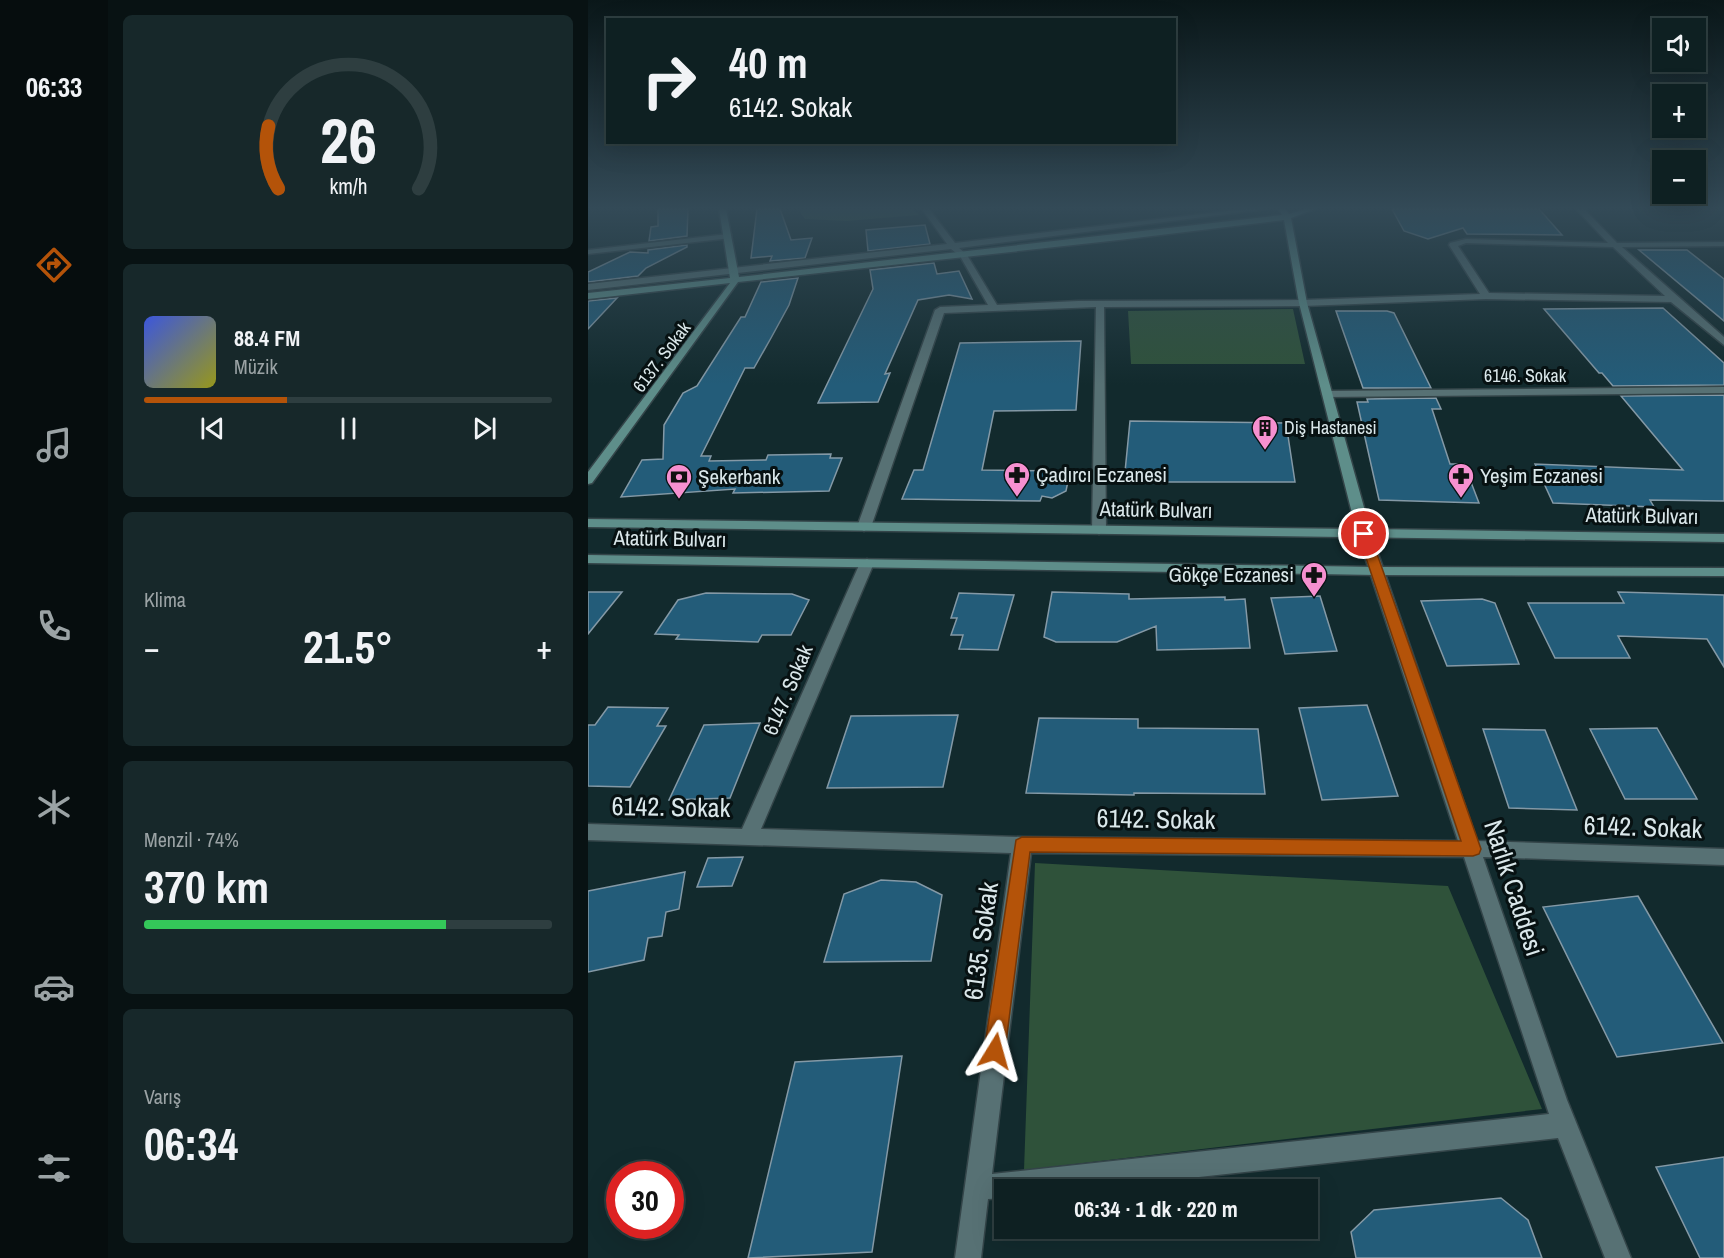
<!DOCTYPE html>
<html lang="tr">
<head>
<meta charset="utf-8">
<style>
	body { margin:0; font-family:"Archivo Narrow",sans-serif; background:#17282a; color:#f1f3f6; height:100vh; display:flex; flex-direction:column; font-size:22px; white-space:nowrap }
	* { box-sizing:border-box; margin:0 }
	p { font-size:20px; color:#9ba3a5 }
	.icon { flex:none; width:33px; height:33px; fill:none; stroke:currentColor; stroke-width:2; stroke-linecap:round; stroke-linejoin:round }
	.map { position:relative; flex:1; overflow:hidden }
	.panel { display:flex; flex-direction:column; gap:15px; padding:15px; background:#081213; width:480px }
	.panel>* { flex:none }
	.top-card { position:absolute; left:18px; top:18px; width:570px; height:126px; border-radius:0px; box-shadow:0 6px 24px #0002,0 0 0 2px #2e3e40; background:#0e2022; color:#f1f3f6; overflow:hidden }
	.tools { position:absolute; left:1064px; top:18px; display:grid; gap:12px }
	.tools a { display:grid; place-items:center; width:54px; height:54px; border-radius:0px; background:#0e2022; box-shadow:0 6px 24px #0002,0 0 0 2px #2e3e40; font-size:30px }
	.speed { position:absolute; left:18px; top:1161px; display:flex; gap:12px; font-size:30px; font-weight:700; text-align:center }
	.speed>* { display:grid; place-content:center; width:78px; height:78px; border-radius:50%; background:#0e2022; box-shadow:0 6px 24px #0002,0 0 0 2px #2e3e40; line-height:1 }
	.speed .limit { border:9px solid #d22; background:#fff; color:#111 }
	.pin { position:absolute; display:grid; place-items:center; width:51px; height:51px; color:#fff; margin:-26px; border:3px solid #fff; border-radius:50%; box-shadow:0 2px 6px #0007 }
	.me { position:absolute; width:66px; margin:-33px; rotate:8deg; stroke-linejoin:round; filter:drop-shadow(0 0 4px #0008) }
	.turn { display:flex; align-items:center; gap:21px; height:126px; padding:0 24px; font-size:27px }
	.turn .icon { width:78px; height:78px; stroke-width:2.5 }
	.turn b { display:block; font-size:42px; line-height:51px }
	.big { font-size:45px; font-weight:800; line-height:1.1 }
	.panel .card { flex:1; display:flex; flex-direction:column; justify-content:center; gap:9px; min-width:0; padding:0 21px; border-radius:9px; background:#17282a }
	.panel .dial { align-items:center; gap:0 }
	.dial svg { height:156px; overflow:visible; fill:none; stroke:#2e3e40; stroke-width:7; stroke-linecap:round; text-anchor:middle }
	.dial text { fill:#f1f3f6; stroke:none }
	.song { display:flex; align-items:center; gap:18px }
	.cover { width:72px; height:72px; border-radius:9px; background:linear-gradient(135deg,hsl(230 70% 55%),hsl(60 70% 35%)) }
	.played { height:6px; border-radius:3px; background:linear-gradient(90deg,#b45309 35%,#2e3e40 35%) }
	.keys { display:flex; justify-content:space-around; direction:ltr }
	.heat { display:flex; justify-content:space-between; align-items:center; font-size:33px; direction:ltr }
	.charge { height:9px; border-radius:4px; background:linear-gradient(90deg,#34c759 74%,#2e3e40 0) }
	.trip { position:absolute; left:406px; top:1179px; width:324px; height:60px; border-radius:0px; background:#0e2022; box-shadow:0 6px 24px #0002,0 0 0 2px #2e3e40; font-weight:800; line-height:60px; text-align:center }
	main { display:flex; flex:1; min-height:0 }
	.menu { display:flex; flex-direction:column; width:108px; justify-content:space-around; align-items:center; background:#060d0e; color:#9ba3a5 }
	.menu .icon { width:42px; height:42px }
	.menu .selected { color:#b45309 }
	.menu b { font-size:27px; color:#f1f3f6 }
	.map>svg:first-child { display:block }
</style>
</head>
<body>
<main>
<nav class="menu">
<b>06:33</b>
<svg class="icon selected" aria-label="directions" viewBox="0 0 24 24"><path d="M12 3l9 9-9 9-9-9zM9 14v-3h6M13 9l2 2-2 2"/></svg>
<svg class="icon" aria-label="music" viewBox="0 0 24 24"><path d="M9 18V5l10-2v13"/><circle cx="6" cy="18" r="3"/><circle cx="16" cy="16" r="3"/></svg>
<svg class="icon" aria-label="phone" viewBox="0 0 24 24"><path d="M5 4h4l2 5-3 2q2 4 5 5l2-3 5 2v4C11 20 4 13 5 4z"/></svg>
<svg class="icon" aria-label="climate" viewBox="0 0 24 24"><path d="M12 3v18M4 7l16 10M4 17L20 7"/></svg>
<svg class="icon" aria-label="car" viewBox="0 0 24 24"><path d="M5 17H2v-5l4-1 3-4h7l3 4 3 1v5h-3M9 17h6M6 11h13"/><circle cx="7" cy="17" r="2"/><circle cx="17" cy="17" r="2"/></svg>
<svg class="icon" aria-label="filters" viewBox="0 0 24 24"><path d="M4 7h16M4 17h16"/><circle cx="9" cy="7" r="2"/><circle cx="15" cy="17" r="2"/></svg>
</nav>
<section class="panel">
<div class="card dial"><svg viewBox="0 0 100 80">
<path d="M14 69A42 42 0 1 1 86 69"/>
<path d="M14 69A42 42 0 0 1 9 37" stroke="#b45309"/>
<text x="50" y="56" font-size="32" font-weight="700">26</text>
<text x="50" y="72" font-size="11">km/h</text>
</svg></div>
<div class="card">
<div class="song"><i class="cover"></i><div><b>88.4 FM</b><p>Müzik</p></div></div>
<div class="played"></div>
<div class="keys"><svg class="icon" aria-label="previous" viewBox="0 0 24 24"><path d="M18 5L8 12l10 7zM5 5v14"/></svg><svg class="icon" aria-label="pause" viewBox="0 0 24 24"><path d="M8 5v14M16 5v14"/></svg><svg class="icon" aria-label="next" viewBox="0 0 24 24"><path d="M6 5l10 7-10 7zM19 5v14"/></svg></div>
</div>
<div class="card"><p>Klima</p>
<div class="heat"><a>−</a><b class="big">21.5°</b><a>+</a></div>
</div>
<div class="card"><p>Menzil · 74%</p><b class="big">370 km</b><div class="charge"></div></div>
<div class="card"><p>Varış</p><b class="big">06:34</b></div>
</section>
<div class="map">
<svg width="1136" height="1258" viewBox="0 0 1136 1258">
	<rect width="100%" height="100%" fill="#122a2d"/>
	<path fill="#2f523a" d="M 212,209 L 325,209 L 331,215 L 259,221 L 217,219 L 213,214 Z
		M 705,309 L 717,364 L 543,364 L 540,311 Z
		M 447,863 L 860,886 L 954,1109 L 436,1170 Z"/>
	<path fill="#235c79" stroke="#8499a6" stroke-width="1.5" d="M 70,209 L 100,209 L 99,236 L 61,241 L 63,227 L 70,226 Z
		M 169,209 L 192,209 L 203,240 L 224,238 L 217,258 L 182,261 L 184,256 L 163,258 Z
		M 804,209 L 951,209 L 974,235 L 879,234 L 875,228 L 840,239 L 816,231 Z
		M 337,225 L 342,244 L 280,251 L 278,230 Z
		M 99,245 L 99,247 L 58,268 L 50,276 L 0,282 L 0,272 L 42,252 L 60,253 L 60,250 Z
		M 1051,250 L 1099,250 L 1136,279 L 1136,321 Z
		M 346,263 L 349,274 L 371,271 L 384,299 L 361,295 L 330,300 L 297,374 L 302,373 L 290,402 L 230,403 L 285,289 L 282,270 Z
		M 210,278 L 201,305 L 183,338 L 166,368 L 157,368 L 113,456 L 123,456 L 121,461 L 178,460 L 180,455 L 243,454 L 242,458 L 254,458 L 241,491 L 145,493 L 147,489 L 33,497 L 54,460 L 75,459 L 76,425 L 95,393 L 109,386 L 153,317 L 157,317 L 173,282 Z
		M 29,298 L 0,329 L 0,301 Z
		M 1075,308 L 1136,363 L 1136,385 L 1025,386 L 1014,373 L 1011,373 L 956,309 Z
		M 748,311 L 799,311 L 806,313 L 843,388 L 775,388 Z
		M 493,341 L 488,410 L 406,411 L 394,470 L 482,471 L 478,491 L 464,498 L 454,496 L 452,501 L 314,499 L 326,470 L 335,470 L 372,343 Z
		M 1136,395 L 1136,501 L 1062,500 L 1066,507 L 965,503 L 947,464 L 1095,470 L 1033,396 Z
		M 848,398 L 853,409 L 844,409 L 862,464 L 876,464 L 891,503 L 791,500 L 769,402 L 780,402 L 779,399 Z
		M 542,421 L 698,423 L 707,482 L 536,482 Z
		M 0,592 L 34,592 L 0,634 Z
		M 464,592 L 541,594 L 541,599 L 637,597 L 637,600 L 657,599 L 662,648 L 569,650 L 568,626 L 529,642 L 468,642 L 456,637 Z
		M 1030,592 L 1136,595 L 1136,667 L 1119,639 L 1030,636 L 1042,658 L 967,658 L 940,603 L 1036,603 Z
		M 118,593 L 204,594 L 221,600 L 203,635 L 174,635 L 170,642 L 88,639 L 91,635 L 67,634 L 90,600 Z
		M 371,593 L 426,595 L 410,650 L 371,649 L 375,635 L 363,635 L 369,618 L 363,618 Z
		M 732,596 L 749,651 L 697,654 L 683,598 Z
		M 894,599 L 907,603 L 931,664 L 859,666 L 833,601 Z
		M 779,705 L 810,796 L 734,800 L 711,708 Z
		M 20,707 L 80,708 L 69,726 L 78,726 L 42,787 L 0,786 L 0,725 L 7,725 Z
		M 370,715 L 355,787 L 239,788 L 263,716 Z
		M 451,718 L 550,719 L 550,728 L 670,729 L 677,794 L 546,793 L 546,795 L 438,793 Z
		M 172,723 L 142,798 L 81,800 L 116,725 Z
		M 1069,728 L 1109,799 L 1037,799 L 1002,729 Z
		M 895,729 L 957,730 L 989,810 L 921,808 Z
		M 155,857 L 144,886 L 109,887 L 120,858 Z
		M 97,872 L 91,909 L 78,912 L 74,936 L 60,938 L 56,960 L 0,972 L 0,891 Z
		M 293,880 L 328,882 L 354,895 L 343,961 L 236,962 L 256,894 Z
		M 1050,896 L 1135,1043 L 1029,1057 L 955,907 Z
		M 314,1056 L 284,1252 L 160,1258 L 207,1062 Z
		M 1136,1157 L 1136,1258 L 1112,1258 L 1068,1167 Z
		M 913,1198 L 940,1220 L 954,1258 L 768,1258 L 763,1232 L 786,1210 Z"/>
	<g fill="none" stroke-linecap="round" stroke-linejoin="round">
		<g stroke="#344549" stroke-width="3">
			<path id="street" d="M 334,209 L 341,209 L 367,243 L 657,209 L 678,209 L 371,248 L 379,255 L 409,305 L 490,301 L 715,300 L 892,294 L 861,245 L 862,243 L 878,239 L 1020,243 L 988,209 L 996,209 L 1029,243 L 1136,242 L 1136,246 L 1034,247 L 1136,337 L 1136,345 L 1083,302 L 898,299 L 715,306 L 516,307 L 518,530 L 511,534 L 504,530 L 508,307 L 356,313 L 283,527 L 276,531 L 269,527 L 347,310 L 352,307 L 400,305 L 372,256 L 363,249 L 0,290 L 0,284 L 359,244 ZM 878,243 L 1025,247 L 1077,296 L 901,293 L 870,246 Z
				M 140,234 L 143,234 L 143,238 L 0,254 L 0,250 Z
				M 1136,387 L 1136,393 L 739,397 L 734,394 L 739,391 Z
				M 776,529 L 783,533 L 889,841 L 1136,849 L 1136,865 L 895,857 L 979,1100 L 1043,1258 L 1017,1258 L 970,1138 L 492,1190 L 417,1190 L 417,1198 L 400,1199 L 393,1258 L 367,1258 L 423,853 L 0,840 L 0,824 L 154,829 L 272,563 L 279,559 L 286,563 L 173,829 L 434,837 L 870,841 L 769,533 ZM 443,853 L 876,857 L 961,1114 L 404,1174 Z"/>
		</g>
		<g stroke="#344549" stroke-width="3">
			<path id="secondary" d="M 131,209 L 138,209 L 151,277 L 694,215 L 691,209 L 697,209 L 701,214 L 717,209 L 727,209 L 703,218 L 719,303 L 782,529 L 1136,534 L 1136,542 L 0,527 L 0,519 L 768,529 L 711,303 L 696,220 L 531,240 L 150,282 L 4,483 L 0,484 L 0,472 L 142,283 L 0,299 L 0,293 L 142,278 Z
				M 0,555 L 789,567 L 1136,568 L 1136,576 L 789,575 L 0,563 Z"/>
		</g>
		<use href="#street" fill="#577174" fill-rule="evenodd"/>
		<use href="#secondary" fill="#5e8e8a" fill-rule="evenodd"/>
	</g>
	<linearGradient id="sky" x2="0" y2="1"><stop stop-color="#0a1719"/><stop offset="0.54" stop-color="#334a57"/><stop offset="1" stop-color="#334a57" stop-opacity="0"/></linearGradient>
	<rect width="1136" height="385" fill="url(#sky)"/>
	<path fill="#b45309" stroke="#753606" stroke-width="1.5" d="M 776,530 L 782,534 L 893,849 L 891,854 L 885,856 L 442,852 L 417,1051 L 414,1058 L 407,1061 L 399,1058 L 396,1051 L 428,840 L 434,837 L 873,841 L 770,534 Z"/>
	<defs>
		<g id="building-pin" transform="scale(1.35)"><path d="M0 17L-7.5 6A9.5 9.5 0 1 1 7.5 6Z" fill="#f690d0" stroke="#071112"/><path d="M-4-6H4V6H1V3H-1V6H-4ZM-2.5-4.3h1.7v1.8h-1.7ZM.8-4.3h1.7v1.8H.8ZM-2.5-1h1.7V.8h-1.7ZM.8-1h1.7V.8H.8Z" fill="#111"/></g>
		<g id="pharmacy-pin" transform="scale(1.35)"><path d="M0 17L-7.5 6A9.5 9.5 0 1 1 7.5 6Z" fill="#f690d0" stroke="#071112"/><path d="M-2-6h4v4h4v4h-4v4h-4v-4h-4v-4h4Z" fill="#111"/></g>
		<g id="bank-pin" transform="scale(1.35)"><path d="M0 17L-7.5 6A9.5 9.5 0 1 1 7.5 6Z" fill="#f690d0" stroke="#071112"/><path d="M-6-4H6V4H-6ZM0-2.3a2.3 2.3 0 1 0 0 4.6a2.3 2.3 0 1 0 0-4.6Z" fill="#111"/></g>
	</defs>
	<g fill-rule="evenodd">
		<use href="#building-pin" x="677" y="428"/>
		<use href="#pharmacy-pin" x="429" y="475"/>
		<use href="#pharmacy-pin" x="873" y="476"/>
		<use href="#bank-pin" x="91" y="477"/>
		<use href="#pharmacy-pin" x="726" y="575"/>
	</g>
	<g text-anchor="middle" stroke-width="6" stroke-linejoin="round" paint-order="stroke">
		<g font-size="18" fill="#dae7ea" stroke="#071112">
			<text transform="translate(74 357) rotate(-53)" y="6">6137. Sokak</text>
			<text x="937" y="382">6146. Sokak</text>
		</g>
		<g font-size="18" fill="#dae7ea" stroke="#071112" text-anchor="start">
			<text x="696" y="434">Diş Hastanesi</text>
		</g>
		<g font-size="21" fill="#dae7ea" stroke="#071112" text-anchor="start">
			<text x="448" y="482">Çadırcı Eczanesi</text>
			<text x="892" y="483">Yeşim Eczanesi</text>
			<text x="110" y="484">Şekerbank</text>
			<text x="706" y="582" text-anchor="end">Gökçe Eczanesi</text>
		</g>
		<g font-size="21" fill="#dae7ea" stroke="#071112">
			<text transform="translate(568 510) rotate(1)" y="7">Atatürk Bulvarı</text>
			<text transform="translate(1054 516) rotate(1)" y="7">Atatürk Bulvarı</text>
			<text transform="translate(82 539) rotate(1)" y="7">Atatürk Bulvarı</text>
			<text transform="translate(200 690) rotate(-67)" y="7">6147. Sokak</text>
		</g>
		<g font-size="26" fill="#dae7ea" stroke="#071112">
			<text transform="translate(83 807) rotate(1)" y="9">6142. Sokak</text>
			<text transform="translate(568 819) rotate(1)" y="9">6142. Sokak</text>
			<text transform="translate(1055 827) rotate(2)" y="9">6142. Sokak</text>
			<text transform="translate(926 888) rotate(72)" y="9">Narlık Caddesi</text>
			<text transform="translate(393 941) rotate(-82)" y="9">6135. Sokak</text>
		</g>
	</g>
</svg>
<div class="tools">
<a><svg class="icon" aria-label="sound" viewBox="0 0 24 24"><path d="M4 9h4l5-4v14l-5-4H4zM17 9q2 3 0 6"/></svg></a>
<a>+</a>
<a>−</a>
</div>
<div class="speed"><div class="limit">30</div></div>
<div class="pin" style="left:776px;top:534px;background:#d93025"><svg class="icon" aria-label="arrive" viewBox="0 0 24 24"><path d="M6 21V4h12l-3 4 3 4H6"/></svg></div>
<svg class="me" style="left:407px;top:1051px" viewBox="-20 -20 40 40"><path d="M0-17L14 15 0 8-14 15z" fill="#b45309" stroke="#fff" stroke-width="4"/></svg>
<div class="trip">06:34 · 1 dk · 220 m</div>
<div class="top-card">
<div class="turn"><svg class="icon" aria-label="right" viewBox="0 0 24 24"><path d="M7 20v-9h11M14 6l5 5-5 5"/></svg><div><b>40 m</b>6142. Sokak</div></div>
</div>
</div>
</main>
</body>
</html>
